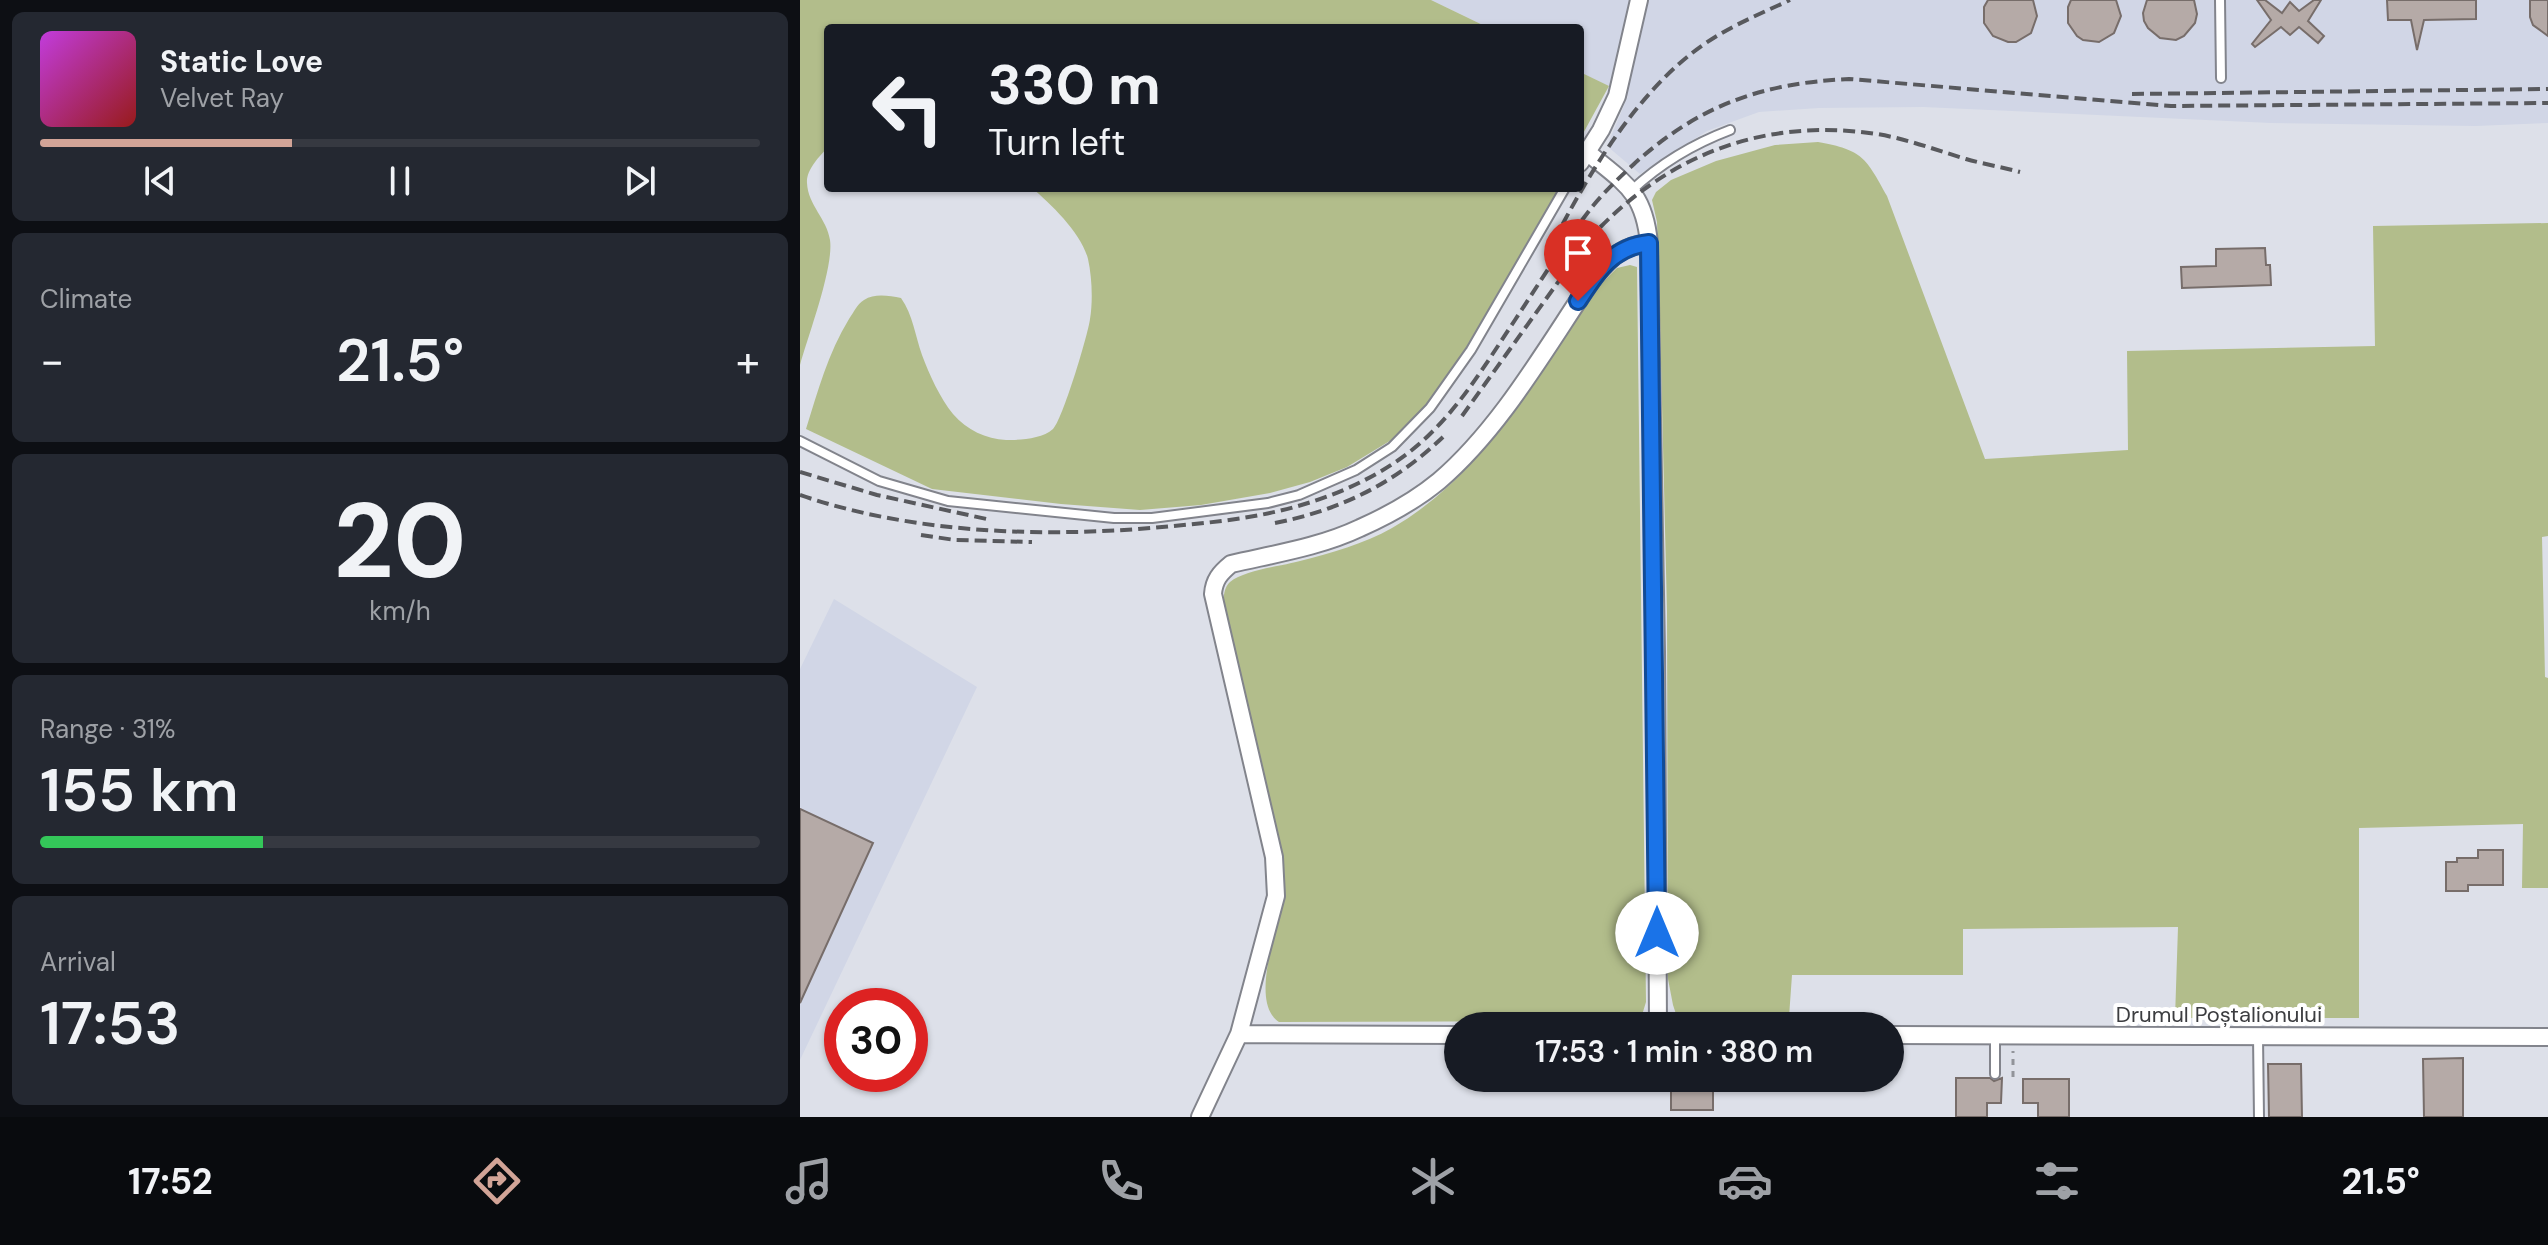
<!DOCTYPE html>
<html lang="en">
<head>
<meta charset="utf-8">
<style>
	body { margin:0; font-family:"DM Sans",sans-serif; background:#242831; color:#f1f3f6; height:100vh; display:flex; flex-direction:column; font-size:30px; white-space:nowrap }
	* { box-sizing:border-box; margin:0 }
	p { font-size:26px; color:#9ea1a6 }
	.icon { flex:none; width:44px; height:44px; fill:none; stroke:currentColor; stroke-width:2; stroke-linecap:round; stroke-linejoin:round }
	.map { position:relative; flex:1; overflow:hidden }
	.side { display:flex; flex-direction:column; gap:12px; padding:12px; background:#0d0f14; width:800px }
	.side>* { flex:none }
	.guide { position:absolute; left:24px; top:24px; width:760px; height:168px; border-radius:8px; box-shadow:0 2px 6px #0004; background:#171b24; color:#f1f3f6; overflow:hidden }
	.speed { position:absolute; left:24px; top:988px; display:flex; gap:16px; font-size:40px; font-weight:700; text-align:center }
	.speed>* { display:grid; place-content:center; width:104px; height:104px; border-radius:50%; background:#171b24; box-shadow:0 2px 6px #0004; line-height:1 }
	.speed .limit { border:12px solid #d22; background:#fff; color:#111 }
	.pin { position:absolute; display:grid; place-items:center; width:68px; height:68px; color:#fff; margin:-82px -34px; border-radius:50% 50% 50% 0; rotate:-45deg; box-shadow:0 0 8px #0007 }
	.pin .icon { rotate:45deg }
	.me { position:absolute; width:88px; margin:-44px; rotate:0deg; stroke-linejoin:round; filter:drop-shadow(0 0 6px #0008) }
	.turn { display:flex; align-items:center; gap:28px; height:168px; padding:0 32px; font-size:36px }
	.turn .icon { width:104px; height:104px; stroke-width:2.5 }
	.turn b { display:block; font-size:56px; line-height:68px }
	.big { font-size:60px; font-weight:600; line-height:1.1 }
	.side .tile { flex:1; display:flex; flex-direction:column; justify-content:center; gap:12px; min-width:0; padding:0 28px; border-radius:12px; background:#242831 }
	.side .dial { align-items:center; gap:0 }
	.dial b { font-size:104px; line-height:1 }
	.song { display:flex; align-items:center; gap:24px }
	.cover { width:96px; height:96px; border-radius:12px; background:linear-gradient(135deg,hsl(290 70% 55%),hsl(0 70% 35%)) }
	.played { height:8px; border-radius:4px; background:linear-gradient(90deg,#d2a497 35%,#363941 35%) }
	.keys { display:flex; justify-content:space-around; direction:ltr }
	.heat { display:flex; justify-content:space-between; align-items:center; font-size:44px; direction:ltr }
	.charge { height:12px; border-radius:6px; background:linear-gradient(90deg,#34c759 31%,#363941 0) }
	.trip { position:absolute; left:644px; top:1012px; width:460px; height:80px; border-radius:40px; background:#171b24; box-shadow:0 2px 6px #0004; font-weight:600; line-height:80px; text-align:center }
	.menu { display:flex; height:128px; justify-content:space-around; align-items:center; background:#090b0e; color:#9ea1a6 }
	.menu .icon { width:56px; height:56px }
	.menu .current { color:#d2a497 }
	.menu b { font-size:36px; color:#f1f3f6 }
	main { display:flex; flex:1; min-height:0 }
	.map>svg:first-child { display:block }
</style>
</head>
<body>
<main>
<section class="side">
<div class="tile">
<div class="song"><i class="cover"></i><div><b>Static Love</b><p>Velvet Ray</p></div></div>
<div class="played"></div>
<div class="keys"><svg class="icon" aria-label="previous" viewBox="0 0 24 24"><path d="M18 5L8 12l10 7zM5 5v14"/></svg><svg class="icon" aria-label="pause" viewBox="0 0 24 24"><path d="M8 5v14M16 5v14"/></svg><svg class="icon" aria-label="next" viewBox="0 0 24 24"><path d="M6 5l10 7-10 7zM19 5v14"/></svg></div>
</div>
<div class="tile"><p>Climate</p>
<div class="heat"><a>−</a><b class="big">21.5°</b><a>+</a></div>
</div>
<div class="tile dial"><b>20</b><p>km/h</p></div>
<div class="tile"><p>Range · 31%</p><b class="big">155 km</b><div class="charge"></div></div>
<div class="tile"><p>Arrival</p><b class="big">17:53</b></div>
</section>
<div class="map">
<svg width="1748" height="1117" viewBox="0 0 1748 1117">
	<rect width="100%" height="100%" fill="#dde0e9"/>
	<path fill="#d1d6e6" d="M 631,0 L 1748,0 L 1748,123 L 1676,126 L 1471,123 L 1123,107 L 1019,108 L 959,112 L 907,131 L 840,174 L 807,146 L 828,96 L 780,72 L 780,28 L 689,28 Z
		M 34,599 L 177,687 L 0,1060 L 0,669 Z"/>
	<path fill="#b2bd8b" d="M 0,0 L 631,0 L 689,28 L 28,28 L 28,147 C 19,157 6,170 7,183 C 8,205 27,219 30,240 C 34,267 8,336 0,365 Z
		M 780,72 L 809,86 L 780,139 Z
		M 1018,142 C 1063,150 1066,158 1087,196 L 1185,459 L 1328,450 L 1327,351 L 1575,346 L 1573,226 L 1748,223 L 1748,536 L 1742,537 L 1745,677 L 1748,678 L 1748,888 L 1722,888 L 1723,824 L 1559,828 L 1559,1018 L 1375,1018 L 1378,927 L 1163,929 L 1163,975 L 992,975 L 989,1017 L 877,1017 L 873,1005 L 868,979 L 867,612 L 859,279 L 857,222 L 852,200 L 856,192 L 871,180 L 916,161 L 975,145 Z
		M 232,188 L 760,188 L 654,369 L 620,415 L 593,439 L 547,467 L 510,482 L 470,493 L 401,505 L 340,510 L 261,504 L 132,489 L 6,429 C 18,391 28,353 49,319 C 54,312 57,304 64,300 C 75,293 89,296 101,298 C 113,315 115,335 122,355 C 129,374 140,398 153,414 C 167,430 186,439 206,440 C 220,440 242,439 253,429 C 262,421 288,335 290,319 C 293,301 292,277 288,259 C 282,234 251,204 232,188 Z
		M 830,265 L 837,267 L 846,1002 L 842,1015 L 835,1021 L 479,1022 C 450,1003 476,934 482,906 C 485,894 484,881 484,868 L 425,617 C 424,606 421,590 430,582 C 445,570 482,566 500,561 C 531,553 564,544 592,528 C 686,474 739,371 800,285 L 817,268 Z"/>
	<path fill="#b5aaa7" stroke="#776d6a" stroke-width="2" d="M 1188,0 L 1233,0 L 1237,16 L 1231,33 L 1216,42 L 1208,42 L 1193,36 L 1184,23 L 1184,7 Z
		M 1271,0 L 1316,0 L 1321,16 L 1314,33 L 1299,42 L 1283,40 L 1277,36 L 1268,23 L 1268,7 Z
		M 1347,0 L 1394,0 L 1397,14 L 1395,23 L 1384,36 L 1376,40 L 1360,38 L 1348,28 L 1344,21 L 1343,13 Z
		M 1457,0 L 1465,0 L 1482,13 L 1490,2 L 1499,11 L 1514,0 L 1521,0 L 1508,21 L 1524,36 L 1518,43 L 1499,27 L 1490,35 L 1481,27 L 1455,47 L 1452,44 L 1471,20 Z
		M 1587,0 L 1676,0 L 1676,19 L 1624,20 L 1617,50 L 1611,20 L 1588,20 Z
		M 1730,0 L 1748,0 L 1748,36 L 1733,25 L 1730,17 Z
		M 1465,248 L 1466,265 L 1470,265 L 1471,285 L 1382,288 L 1381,267 L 1416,266 L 1416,249 Z
		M 0,809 L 73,843 L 0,1003 Z
		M 1678,850 L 1703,850 L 1703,885 L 1668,885 L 1668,891 L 1646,891 L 1646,862 L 1657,862 L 1657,858 L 1678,858 Z
		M 1663,1058 L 1663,1117 L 1624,1117 L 1623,1059 Z
		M 1468,1064 L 1501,1064 L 1502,1117 L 1469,1117 Z
		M 871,1078 L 913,1078 L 913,1110 L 871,1110 Z
		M 1156,1078 L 1190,1078 L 1194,1081 L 1202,1078 L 1201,1103 L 1187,1103 L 1187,1117 L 1156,1117 Z
		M 1223,1079 L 1269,1079 L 1269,1117 L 1238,1117 L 1238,1103 L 1223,1103 Z"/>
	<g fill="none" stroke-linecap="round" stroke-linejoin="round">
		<g stroke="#82848c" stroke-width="12">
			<path id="lane" d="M 1420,0 L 1421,78
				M 832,190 C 861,163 893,144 930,130
				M 0,441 L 79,481 L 148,501 L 314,518 L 352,518 L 468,503 L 499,495 L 556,470 L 592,447 L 630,408 L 671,350 L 765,188
				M 1458,1036 L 1459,1117
				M 1195,1074 L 1195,1036"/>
		</g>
		<g stroke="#82848c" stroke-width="20">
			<path id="street" d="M 787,152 C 824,183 844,191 849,243 L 856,652 L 858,1026
				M 780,163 L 801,130 L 817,96 L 839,0
				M 439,1034 L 658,1035
				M 1090,1035 L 1748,1037
				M 400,1117 L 439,1034 L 476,896 L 474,857 L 413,594 C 414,580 420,573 431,564 C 474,554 520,547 560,528 C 587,516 616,500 639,481 C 702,427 747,346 794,277 C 812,257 821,246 849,243"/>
		</g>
		<path stroke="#92949a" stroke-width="3" stroke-dasharray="6 6" stroke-linecap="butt" d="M 1213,1077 L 1213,1051"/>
		<use href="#lane" stroke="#fff" stroke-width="8"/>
		<use href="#street" stroke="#fff" stroke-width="16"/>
		<path stroke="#58595d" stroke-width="4" stroke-dasharray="12 6" stroke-linecap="butt" d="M 1332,94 L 1748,89
			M 746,256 C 783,183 834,93 903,45 C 930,26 960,14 990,0
			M 662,416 L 789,239 C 866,155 963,117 1077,134 C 1107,139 1136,150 1166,159 C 1183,164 1202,167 1220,172
			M 0,472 L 77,495 L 191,520
			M 0,495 C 117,535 251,538 373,526 C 418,522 464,517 508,503 C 551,490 598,466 630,434 C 664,401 689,359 715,320 C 740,282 764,243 792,207 C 805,191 820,177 835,163 C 900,105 962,83 1049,79 L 1371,106 L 1748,103
			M 475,523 C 541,510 595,483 643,437
			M 121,535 L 155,540 L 232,542"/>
	</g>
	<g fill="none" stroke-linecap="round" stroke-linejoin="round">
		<g stroke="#114b97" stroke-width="20">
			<path id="route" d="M 778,301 C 797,272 812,247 849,243 L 857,933"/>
		</g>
		<use href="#route" stroke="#1a73e8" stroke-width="14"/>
	</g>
	<g text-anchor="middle" stroke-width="8" stroke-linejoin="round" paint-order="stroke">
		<g font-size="22" fill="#3c3d40" stroke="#fff">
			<text x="1419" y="1022">Drumul Poștalionului</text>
		</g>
	</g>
</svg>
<div class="speed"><div class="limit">30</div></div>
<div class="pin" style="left:778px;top:301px;background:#d93025"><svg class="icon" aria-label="arrive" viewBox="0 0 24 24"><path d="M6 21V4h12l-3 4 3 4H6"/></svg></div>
<svg class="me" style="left:857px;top:933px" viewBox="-20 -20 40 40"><circle r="19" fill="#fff"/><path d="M0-13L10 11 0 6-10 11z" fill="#1a73e8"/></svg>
<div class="trip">17:53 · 1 min · 380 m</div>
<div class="guide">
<div class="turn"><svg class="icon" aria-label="left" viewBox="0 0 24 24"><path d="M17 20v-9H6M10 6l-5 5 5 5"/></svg><div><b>330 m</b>Turn left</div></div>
</div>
</div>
</main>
<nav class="menu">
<b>17:52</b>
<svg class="icon current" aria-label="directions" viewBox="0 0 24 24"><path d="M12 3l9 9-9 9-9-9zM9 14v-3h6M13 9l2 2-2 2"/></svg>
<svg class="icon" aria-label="music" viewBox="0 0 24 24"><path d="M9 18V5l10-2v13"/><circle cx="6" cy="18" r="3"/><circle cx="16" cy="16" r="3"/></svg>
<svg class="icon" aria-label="phone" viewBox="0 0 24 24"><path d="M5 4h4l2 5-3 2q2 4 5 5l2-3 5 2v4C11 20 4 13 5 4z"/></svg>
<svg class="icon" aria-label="climate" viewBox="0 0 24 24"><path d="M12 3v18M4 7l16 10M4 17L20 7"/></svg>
<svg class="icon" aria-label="car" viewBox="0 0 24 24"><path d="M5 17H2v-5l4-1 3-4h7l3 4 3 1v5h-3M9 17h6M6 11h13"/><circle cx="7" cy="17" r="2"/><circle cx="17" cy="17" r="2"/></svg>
<svg class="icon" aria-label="filters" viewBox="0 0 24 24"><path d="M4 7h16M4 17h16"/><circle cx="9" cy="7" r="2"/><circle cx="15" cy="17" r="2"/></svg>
<b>21.5°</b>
</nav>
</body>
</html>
